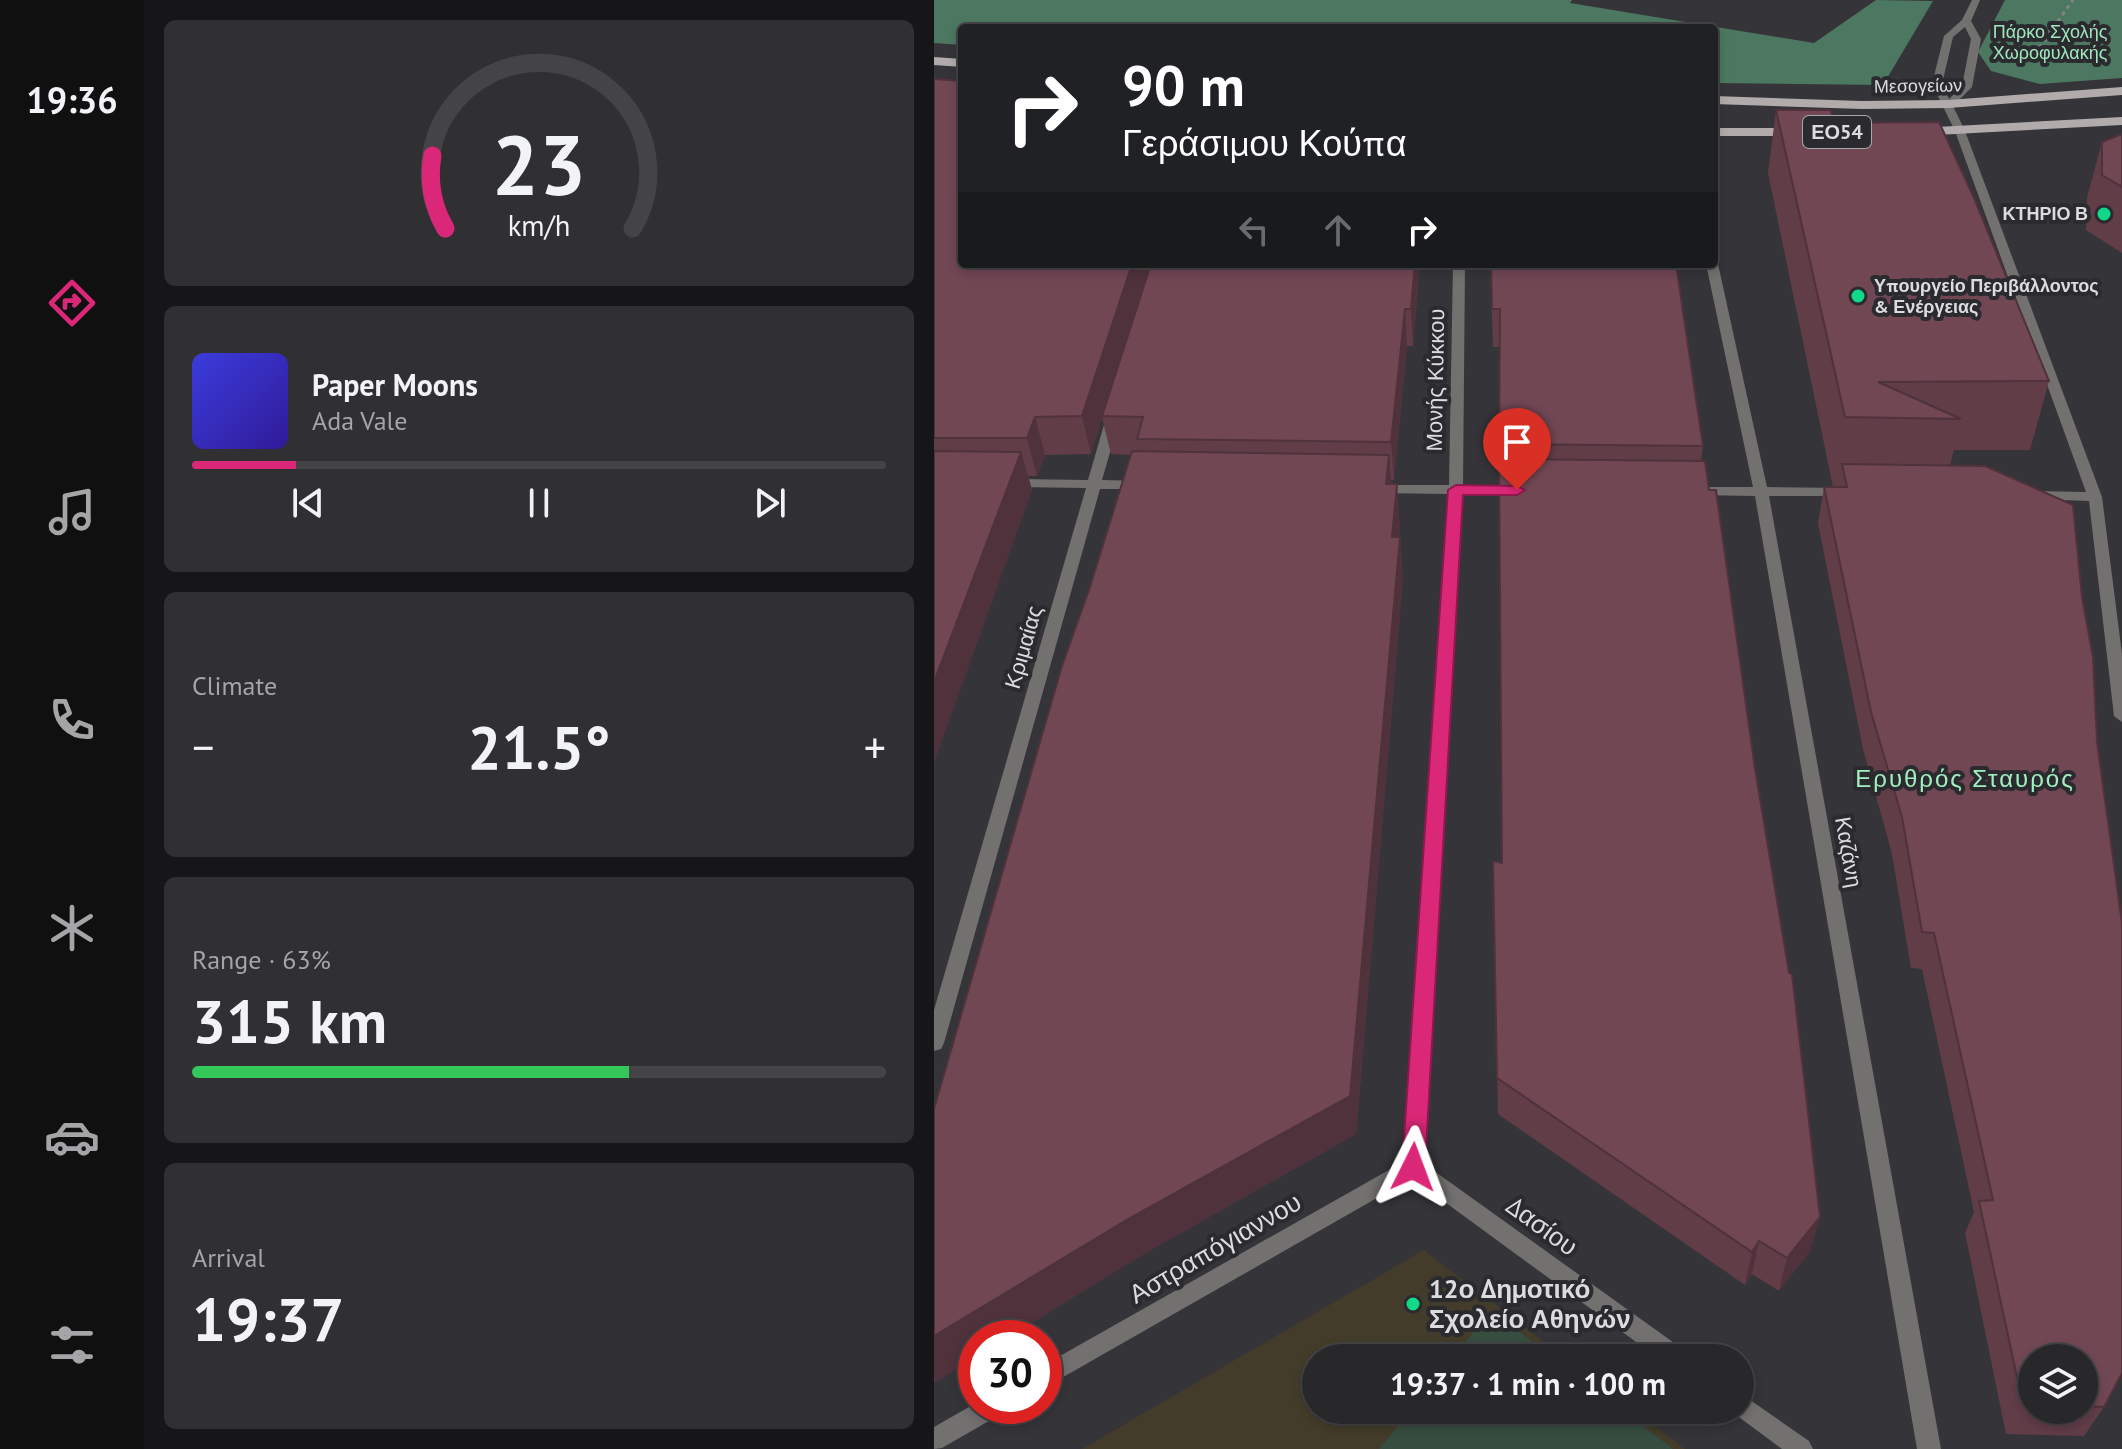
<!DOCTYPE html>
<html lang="en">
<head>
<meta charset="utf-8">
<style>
	body { margin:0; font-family:"PT Sans",sans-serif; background:#302f32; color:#f1f3f6; height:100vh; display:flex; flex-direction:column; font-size:30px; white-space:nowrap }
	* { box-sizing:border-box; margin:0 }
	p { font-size:26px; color:#a5a5a8 }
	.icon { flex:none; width:44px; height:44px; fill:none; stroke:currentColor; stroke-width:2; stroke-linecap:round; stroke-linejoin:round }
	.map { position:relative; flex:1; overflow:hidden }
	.drawer { display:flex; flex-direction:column; gap:20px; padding:20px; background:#161517; width:790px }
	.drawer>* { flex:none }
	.guide { position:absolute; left:24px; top:24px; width:760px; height:244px; border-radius:8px; box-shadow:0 4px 12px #0003,0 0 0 2px #444447; background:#202124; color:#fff; overflow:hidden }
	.buttons { position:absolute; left:1084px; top:1344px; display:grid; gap:16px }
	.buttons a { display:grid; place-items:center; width:80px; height:80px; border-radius:50%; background:#28272a; box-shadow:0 4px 12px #0003,0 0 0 2px #444447; font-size:40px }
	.speed { position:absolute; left:24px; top:1320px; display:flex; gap:16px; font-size:40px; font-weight:700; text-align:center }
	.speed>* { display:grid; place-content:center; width:104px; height:104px; border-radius:50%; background:#28272a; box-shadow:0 4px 12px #0003,0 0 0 2px #444447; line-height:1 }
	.speed .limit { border:12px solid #d22; background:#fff; color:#111 }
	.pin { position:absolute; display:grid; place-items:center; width:68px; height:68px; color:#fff; margin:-82px -34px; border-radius:50% 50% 50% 0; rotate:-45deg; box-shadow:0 0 8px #0007 }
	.pin .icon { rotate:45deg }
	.me { position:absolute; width:88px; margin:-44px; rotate:3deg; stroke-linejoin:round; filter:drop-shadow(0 0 6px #0008) }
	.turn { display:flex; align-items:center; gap:28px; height:168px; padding:0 32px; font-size:36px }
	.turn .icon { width:104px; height:104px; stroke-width:2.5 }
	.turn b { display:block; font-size:56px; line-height:68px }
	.lanes { display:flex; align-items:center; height:76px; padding:0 32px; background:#0003; justify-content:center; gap:40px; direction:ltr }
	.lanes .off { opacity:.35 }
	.big { font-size:60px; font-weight:600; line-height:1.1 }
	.drawer .widget { flex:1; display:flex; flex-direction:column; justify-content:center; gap:12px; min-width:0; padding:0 28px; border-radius:12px; background:#302f32 }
	.drawer .dial { align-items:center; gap:0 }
	.dial svg { height:208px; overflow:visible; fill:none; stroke:#444447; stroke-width:7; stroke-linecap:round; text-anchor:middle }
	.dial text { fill:#f1f3f6; stroke:none }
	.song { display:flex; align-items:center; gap:24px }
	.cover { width:96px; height:96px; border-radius:12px; background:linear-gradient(135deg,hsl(240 70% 55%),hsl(250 70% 35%)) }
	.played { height:8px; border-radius:4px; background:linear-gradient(90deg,#db2777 15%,#444447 15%) }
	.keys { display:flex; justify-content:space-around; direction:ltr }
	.heat { display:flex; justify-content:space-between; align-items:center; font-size:44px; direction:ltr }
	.charge { height:12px; border-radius:6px; background:linear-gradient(90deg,#34c759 63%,#444447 0) }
	.trip { position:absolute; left:368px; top:1344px; width:452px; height:80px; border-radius:40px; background:#28272a; box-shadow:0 4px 12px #0003,0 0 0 2px #444447; font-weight:600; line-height:80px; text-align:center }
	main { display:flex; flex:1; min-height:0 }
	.tab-bar { display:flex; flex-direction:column; width:144px; justify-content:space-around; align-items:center; background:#101011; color:#a5a5a8 }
	.tab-bar .icon { width:56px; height:56px }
	.tab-bar .on { color:#db2777 }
	.tab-bar b { font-size:36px; color:#f1f3f6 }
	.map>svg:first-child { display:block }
</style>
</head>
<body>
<main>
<nav class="tab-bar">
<b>19:36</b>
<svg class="icon on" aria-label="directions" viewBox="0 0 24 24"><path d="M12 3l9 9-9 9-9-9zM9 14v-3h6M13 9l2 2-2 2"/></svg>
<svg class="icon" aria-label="music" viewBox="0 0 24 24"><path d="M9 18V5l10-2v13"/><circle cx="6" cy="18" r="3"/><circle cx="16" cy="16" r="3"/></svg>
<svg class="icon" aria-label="phone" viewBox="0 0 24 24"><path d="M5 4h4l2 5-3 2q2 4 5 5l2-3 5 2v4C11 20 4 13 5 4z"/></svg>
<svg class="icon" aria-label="climate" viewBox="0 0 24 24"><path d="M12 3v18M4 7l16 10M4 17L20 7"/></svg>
<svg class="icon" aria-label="car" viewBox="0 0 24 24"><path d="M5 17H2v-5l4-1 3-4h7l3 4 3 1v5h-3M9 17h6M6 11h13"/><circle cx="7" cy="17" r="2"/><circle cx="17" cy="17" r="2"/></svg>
<svg class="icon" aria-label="filters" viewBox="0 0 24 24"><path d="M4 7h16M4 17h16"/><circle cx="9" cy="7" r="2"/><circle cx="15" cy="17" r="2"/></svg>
</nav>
<section class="drawer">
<div class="widget dial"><svg viewBox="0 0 100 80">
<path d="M14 69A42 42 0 1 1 86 69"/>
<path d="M14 69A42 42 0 0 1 9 41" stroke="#db2777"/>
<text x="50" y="56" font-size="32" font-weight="700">23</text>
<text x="50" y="72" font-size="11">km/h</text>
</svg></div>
<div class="widget">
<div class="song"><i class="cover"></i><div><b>Paper Moons</b><p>Ada Vale</p></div></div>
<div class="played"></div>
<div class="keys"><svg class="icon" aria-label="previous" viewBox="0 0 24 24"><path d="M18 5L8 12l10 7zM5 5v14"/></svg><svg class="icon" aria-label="pause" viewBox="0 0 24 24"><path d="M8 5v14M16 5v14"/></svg><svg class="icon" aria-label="next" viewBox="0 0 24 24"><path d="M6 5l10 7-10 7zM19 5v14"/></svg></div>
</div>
<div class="widget"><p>Climate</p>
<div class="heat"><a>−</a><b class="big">21.5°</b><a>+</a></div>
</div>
<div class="widget"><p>Range · 63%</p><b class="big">315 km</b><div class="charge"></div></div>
<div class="widget"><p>Arrival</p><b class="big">19:37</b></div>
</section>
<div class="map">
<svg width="1188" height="1449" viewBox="0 0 1188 1449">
	<rect width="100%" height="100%" fill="#353438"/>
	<path fill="#433c2a" d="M 490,1250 L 631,1358 L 382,1358 L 382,1410 L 700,1410 L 751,1449 L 148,1449 Z"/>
	<path fill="#364e40" d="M 557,1310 L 620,1358 L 519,1358 Z
		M 477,1410 L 688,1410 L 739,1449 L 445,1449 Z"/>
	<path fill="#4c7760" d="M 0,0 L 638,0 L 636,3 L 880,43 L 942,0 L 999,1 L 949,85 L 780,83 L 780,28 L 28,28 L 28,45 L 0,43 Z
		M 1071,0 L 1188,0 L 1188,78 L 1106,84 L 1057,71 L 1044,52 Z"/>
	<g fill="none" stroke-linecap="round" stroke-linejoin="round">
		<path stroke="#848487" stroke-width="3" stroke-dasharray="4 4" stroke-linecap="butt" d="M 1096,61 L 1139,0"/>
		<path fill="#737170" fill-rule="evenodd" d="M 1038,0 L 1046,0 L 1037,21 L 1047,39 L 1038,87 L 1019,106 L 1031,131 L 1168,497 L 1188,654 L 1188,722 L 1180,716 L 1155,501 L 1098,499 L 1091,495 L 1098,491 L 1152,492 L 1021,131 L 998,84 L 1010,36 L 1028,20 ZM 1031,27 L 1037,39 L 1028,86 L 1015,99 L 1008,84 L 1019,37 Z
			M 780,261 L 784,264 L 833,487 L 910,488 L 917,492 L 910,496 L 835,496 L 1007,1449 L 983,1449 L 821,496 L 762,495 L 755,491 L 762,487 L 819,487 L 772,264 L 780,264 Z
			M 519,264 L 531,264 L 529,485 L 586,486 L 593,490 L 586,494 L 529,494 L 489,1163 L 750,1350 L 753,1358 L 724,1358 L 478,1178 L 110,1388 L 110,1365 L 469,1162 L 515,494 L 442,493 L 435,489 L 442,485 L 515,485 Z
			M 179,414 L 186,418 L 168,480 L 206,481 L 213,485 L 206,489 L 166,489 L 10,1043 L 7,1049 L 0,1051 L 0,1010 L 152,488 L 78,487 L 71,483 L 78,479 L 154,480 L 172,418 Z
			M 806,1393 L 875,1441 L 879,1449 L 848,1449 L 798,1412 L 797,1410 L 806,1410 Z
			M 42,1403 L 42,1406 L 70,1406 L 67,1414 L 8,1448 L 0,1449 L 0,1427 Z"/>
		<path fill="#b1acab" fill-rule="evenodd" d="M 0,57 L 28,59 L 28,67 L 0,65 Z
			M 1188,87 L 1188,95 L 1015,108 L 928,109 L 780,104 L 780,96 L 928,101 L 1015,100 Z
			M 1188,117 L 1188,125 L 984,136 L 978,132 L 984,128 Z
			M 780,128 L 864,128 L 870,132 L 864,136 L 780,136 Z"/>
	</g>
	<path fill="#613d48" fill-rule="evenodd" d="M 0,79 L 28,264 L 486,264 L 479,346 L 473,346 L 460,480 L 457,480 L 466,524 L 465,537 L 466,537 L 469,578 L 422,1134 L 208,1255 L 73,1338 L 42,1338 L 42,1357 L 0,1382 L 0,1109 L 197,455 L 177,454 L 168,418 L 157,454 L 111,455 L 103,476 L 94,476 L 98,490 L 0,762 Z
		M 842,110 L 899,123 L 1115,381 L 1096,450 L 1020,450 L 1016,465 L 1170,1407 L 1150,1436 L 1072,1434 L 1031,1233 L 1040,1212 L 988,969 L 977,968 L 958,854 L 929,749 L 884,523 L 890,487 L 899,487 L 834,173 ZM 1098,1358 L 1150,1358 L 1150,1410 L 1098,1410 Z
		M 1188,134 L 1188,253 L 1152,230 L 1153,197 L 1168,142 Z
		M 556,264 L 769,446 L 767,461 L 821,769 L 886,1217 L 876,1251 L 845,1291 L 818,1274 L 811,1285 L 564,1114 L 559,861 L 568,863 L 566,347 L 559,347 Z"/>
	<path fill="#4f323b" d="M 198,264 L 217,264 L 157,454 L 148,416 Z
		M 481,264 L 486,264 L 479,346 L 477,309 Z
		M 471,309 L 473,346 L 460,480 L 457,442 Z
		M 101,417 L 111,455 L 103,476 L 93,438 Z
		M 87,452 L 98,490 L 0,762 L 0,682 Z
		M 455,455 L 458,495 L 452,484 Z
		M 463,484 L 466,524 L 462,578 L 458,537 Z
		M 466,537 L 469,578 L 422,1134 L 208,1255 L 73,1338 L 42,1338 L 42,1357 L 2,1382 L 0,1379 L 0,1336 Z
		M 886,1217 L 876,1251 L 845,1291 L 853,1258 Z
		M 825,1241 L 818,1274 L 811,1285 L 818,1252 Z"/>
	<path fill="#714754" stroke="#4f323b" stroke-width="2" d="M 0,79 L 28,81 L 28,264 L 198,264 L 148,416 L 101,417 L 93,438 L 0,438 Z
		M 842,110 L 897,110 L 899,123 L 1005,122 L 1040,198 L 1115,381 L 944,382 L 1027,419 L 911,417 Z
		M 1188,134 L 1188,187 L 1168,175 L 1168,142 Z
		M 217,264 L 481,264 L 477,309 L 471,309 L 457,442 L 203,439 L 209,417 L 168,416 Z
		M 557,264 L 742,264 L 769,446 L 565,444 L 566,309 L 558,309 Z
		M 0,451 L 87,452 L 0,682 Z
		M 198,451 L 455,455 L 452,484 L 463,484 L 458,537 L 466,537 L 416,1096 L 194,1219 L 0,1336 L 0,1109 L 128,666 L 156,587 Z
		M 565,459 L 771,461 L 775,490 L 782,490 L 821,769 L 855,973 L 858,974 L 886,1217 L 853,1258 L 825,1241 L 818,1252 L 563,1078 L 559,861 L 568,863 Z
		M 908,464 L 1051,466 L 1139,505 L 1148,597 L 1159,657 L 1163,742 L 1188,923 L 1188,1373 L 1170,1407 L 1150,1406 L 1150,1358 L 1098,1358 L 1098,1405 L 1089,1405 L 1045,1201 L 1059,1200 L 1000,933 L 988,932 L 968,817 L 937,712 L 890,487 L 913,487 Z"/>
	<path fill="#db2777" stroke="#8e194d" stroke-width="2" d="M 522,485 L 583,486 L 591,490 L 583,495 L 529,495 L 491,1167 L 487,1174 L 479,1178 L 471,1174 L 468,1167 L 514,490 Z"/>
	<g fill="#12d98a" stroke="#2b2a2e" stroke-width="3">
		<circle cx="1170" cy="214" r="8"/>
		<circle cx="924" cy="296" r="8"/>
		<circle cx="479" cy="1304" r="8"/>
	</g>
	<g text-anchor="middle" stroke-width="8" stroke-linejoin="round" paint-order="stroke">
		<g font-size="18" fill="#9ee6be" stroke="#2b2a2e">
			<text x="1116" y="38">Πάρκο Σχολής<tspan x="1116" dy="21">Χωροφυλακής</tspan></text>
		</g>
		<g font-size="18" fill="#dcdcde" stroke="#2b2a2e">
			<text transform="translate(984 86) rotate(-1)" y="6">Μεσογείων</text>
		</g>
		<g font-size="18" font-weight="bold" fill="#dcdcde" stroke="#2b2a2e" text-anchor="end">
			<text x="1154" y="220">ΚΤΗΡΙΟ Β</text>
			<text x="940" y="292" text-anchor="start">Υπουργείο Περιβάλλοντος<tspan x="940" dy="21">&amp; Ενέργειας</tspan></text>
		</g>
		<rect fill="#2b2a2e" stroke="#a7a7a9" stroke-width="2" x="869" y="116" width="68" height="32" rx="6"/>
		<g font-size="20" font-weight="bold" fill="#dcdcde">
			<text x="903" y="139">ΕΟ54</text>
		</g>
		<g font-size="22" fill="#dcdcde" stroke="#2b2a2e">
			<text transform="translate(501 380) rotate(-89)" y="8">Μονής Κύκκου</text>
			<text transform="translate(89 647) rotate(-74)" y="8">Κριμαίας</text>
			<text transform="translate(915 852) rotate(80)" y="8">Καζάνη</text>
		</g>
		<g font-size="24" letter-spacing="2" fill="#a1efc1" stroke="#2b2a2e">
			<text x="1031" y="787">Ερυθρός Σταυρός</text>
		</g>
		<g font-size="26" fill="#dcdcde" stroke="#2b2a2e">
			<text transform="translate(608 1226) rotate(36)" y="9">Δασίου</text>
			<text transform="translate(281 1248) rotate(-30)" y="9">Αστραπόγιαννου</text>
		</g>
		<g font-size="26" font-weight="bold" fill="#dcdcde" stroke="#2b2a2e" text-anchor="start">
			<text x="495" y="1298">12ο Δημοτικό<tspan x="495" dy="30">Σχολείο Αθηνών</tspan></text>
		</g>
	</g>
</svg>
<div class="buttons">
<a><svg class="icon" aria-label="layers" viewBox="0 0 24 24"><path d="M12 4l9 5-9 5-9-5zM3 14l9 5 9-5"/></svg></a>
</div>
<div class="speed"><div class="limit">30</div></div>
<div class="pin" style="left:583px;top:490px;background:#d93025"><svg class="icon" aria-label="arrive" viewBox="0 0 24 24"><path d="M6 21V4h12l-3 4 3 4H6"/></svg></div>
<svg class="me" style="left:479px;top:1167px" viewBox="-20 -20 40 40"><path d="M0-17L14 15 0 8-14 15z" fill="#db2777" stroke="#fff" stroke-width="4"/></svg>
<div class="trip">19:37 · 1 min · 100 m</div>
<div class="guide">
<div class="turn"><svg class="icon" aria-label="right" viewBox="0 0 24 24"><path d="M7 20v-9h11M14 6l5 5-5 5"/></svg><div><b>90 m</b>Γεράσιμου Κούπα</div></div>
<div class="lanes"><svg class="icon off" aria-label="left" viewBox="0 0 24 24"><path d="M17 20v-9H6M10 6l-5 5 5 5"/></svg><svg class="icon off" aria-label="ahead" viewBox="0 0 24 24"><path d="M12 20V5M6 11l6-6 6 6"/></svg><svg class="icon" aria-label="right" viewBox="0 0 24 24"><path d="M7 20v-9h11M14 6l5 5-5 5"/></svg></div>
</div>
</div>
</main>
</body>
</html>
